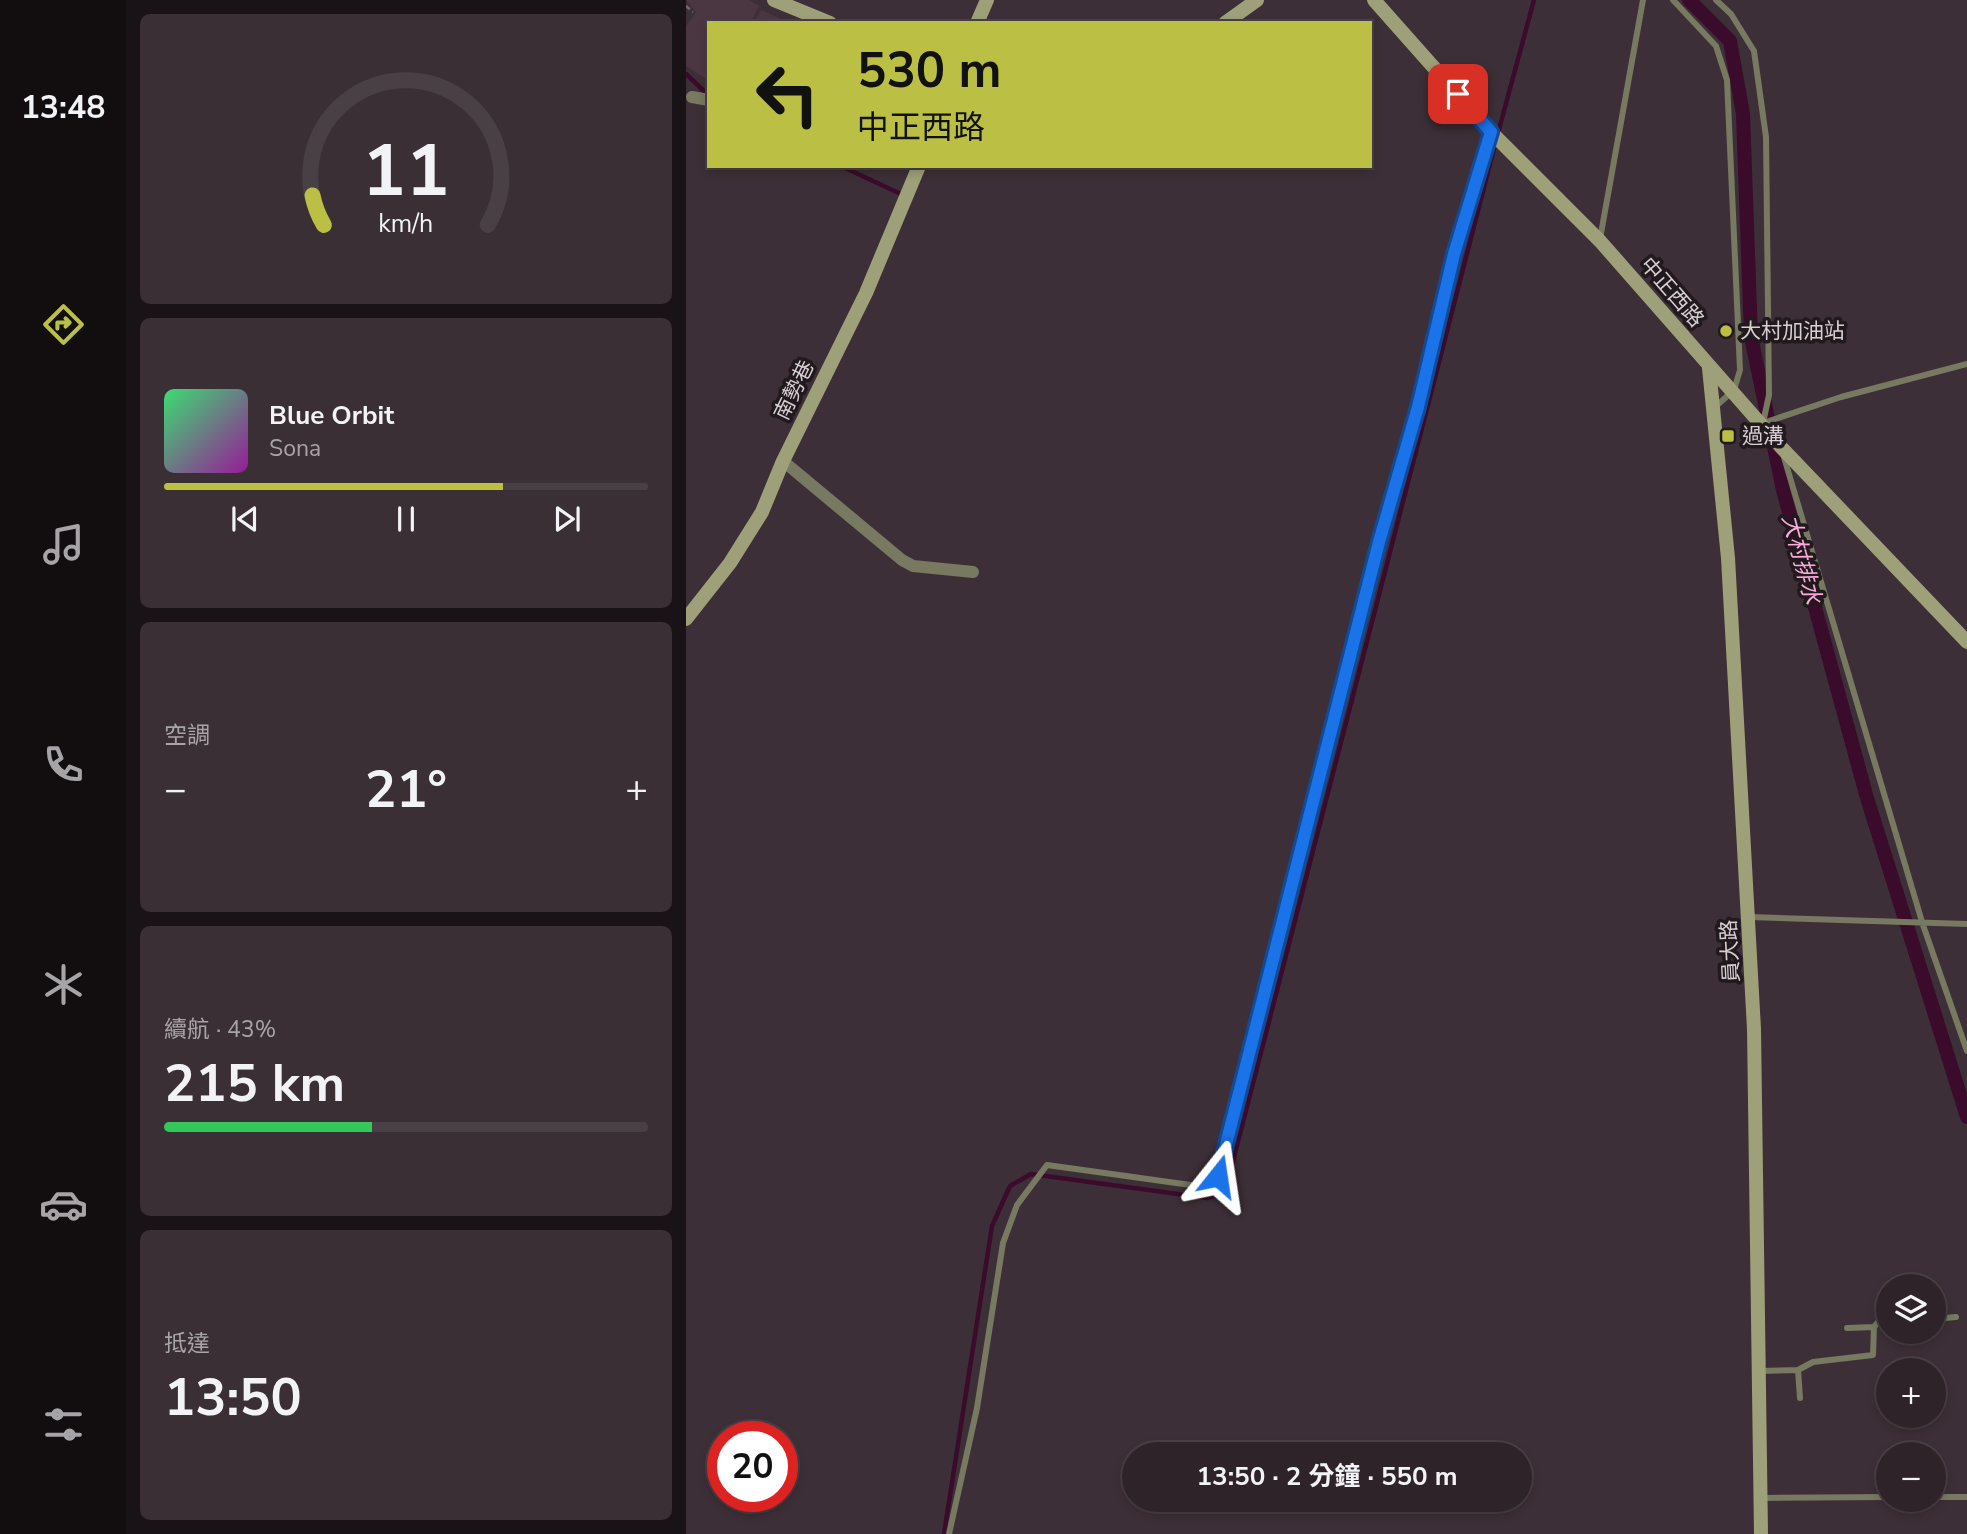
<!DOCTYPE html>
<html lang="zh-TW">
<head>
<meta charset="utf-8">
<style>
	body { margin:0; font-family:"Nunito Sans","Noto Sans TC",sans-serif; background:#3a2f35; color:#f1f3f6; height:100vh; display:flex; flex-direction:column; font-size:26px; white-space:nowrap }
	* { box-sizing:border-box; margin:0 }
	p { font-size:23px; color:#a7a4a8 }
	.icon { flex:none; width:38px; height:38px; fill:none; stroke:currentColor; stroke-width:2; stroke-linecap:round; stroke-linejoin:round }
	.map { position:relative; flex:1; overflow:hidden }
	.side { display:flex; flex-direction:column; gap:14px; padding:14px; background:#191317; width:560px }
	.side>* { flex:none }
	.guide { position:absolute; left:21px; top:21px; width:665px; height:147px; border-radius:0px; box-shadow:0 4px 10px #0003,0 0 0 2px #494046; background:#bbc045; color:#111; overflow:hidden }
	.controls { position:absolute; left:1190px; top:1274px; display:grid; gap:14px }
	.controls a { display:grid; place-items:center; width:70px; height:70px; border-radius:50%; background:#2e2329; box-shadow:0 4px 10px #0003,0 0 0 2px #494046; font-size:35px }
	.speed { position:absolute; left:21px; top:1421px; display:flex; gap:14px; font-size:35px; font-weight:700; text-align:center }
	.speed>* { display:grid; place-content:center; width:91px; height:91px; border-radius:50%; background:#2e2329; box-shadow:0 4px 10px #0003,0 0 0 2px #494046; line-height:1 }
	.speed .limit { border:10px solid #d22; background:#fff; color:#111 }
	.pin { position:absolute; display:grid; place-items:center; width:60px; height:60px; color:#fff; margin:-30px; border-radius:14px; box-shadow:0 4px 10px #0006 }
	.me { position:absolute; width:77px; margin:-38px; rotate:15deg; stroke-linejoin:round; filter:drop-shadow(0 0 5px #0008) }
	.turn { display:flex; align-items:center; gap:24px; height:147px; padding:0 35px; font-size:32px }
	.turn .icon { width:91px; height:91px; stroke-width:2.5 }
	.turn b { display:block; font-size:49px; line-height:60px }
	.big { font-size:52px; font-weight:700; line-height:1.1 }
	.side .card { flex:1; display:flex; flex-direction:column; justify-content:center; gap:10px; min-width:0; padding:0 24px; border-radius:10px; background:#3a2f35 }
	.side .dial { align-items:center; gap:0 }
	.dial svg { height:182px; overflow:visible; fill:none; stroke:#494046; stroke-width:7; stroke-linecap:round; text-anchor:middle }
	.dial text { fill:#f1f3f6; stroke:none }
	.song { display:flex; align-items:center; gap:21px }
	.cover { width:84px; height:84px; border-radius:10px; background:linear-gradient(135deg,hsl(140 70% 55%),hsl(300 70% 35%)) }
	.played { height:7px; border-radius:4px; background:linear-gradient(90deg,#bbc045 70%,#494046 70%) }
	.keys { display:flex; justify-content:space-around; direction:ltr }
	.heat { display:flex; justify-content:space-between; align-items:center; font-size:38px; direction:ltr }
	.charge { height:10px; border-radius:5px; background:linear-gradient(90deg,#34c759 43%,#494046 0) }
	.trip { position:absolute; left:436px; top:1442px; width:410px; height:70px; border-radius:35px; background:#2e2329; box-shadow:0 4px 10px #0003,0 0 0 2px #494046; font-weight:700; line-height:70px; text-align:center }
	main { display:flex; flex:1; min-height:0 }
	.tab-bar { display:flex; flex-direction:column; width:126px; justify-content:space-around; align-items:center; background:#120e10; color:#a7a4a8 }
	.tab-bar .icon { width:49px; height:49px }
	.tab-bar .on { color:#bbc045 }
	.tab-bar b { font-size:32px; color:#f1f3f6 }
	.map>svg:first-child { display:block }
</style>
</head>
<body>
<main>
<nav class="tab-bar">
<b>13:48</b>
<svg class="icon on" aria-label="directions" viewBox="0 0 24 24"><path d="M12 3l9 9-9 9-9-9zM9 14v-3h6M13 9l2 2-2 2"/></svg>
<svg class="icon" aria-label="music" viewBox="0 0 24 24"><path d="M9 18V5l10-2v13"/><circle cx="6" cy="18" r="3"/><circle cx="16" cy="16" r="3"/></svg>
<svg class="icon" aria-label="phone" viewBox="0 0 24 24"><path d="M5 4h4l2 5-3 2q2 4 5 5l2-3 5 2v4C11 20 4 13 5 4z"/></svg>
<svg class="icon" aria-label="climate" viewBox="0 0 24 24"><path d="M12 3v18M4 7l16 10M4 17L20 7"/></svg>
<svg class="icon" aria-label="car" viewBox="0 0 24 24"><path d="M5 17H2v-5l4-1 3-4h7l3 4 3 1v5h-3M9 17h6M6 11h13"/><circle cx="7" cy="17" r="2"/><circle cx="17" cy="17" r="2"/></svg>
<svg class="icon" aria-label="filters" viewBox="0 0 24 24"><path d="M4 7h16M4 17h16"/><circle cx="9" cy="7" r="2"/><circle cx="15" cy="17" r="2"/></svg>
</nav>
<section class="side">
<div class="card dial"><svg viewBox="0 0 100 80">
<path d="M14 69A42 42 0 1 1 86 69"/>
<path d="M14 69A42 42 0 0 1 9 56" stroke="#bbc045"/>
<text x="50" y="56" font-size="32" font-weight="700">11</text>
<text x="50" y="72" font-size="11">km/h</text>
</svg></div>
<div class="card">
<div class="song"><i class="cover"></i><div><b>Blue Orbit</b><p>Sona</p></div></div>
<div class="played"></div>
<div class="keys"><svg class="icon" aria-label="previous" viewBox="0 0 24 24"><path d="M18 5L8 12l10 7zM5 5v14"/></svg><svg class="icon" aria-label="pause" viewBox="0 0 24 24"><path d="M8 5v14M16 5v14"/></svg><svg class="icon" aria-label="next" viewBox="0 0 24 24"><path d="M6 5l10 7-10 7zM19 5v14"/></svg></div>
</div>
<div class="card"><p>空調</p>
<div class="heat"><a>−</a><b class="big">21°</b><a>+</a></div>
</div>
<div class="card"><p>續航 · 43%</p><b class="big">215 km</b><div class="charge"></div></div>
<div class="card"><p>抵達</p><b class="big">13:50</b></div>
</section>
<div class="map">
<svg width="1281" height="1534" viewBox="0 0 1281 1534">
	<rect width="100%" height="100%" fill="#3d2f37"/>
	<path fill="#4b3742" d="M 0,0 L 62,0 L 73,6 L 64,23 L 23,23 L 23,81 L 0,66 L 0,26 L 10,12 Z
		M 75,10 L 105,23 L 68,23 Z"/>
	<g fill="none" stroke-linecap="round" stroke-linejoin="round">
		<path stroke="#3a0b2a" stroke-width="4.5" d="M 0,74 L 22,95
			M 812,133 L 848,0
			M 155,166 L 217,195
			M 258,1534 L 306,1226 L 324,1186 L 345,1174 L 521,1198 L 539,1192 L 810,141"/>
		<path stroke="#3a0b2a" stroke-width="14" d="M 1003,0 L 1044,41 L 1057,114 L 1065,337 L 1097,490 L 1181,798 L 1281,1117"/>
		<path stroke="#74686f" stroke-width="2.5" stroke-dasharray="5 3.5" stroke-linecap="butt" d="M 0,6 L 7,12"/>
		<path stroke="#777960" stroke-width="6" d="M 987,0 L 1030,46 L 1041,80 L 1054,370 L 1048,390 L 1029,407
			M 1030,0 L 1045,14 L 1068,51 L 1080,137 L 1083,395 L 1077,423
			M 914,239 L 957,0
			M 1077,423 L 1155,397 L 1281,364
			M 1097,454 L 1237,925 L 1281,1051
			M 1063,917 L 1281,924
			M 1248,1319 L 1270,1317
			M 1188,1327 L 1193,1321 L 1202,1321
			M 1112,1370 L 1127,1362 L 1187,1355 L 1188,1327 L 1161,1328
			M 1073,1371 L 1112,1370 L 1114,1398
			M 1248,1497 L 1281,1497
			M 1076,1498 L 1202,1497
			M 263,1534 L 291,1408 L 317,1243 L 331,1205 L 361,1165 L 519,1187 L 532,1176 L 693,542 L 731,407 L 768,254 L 805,135"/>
		<path stroke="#777960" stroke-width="12" d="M 6,97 L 23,100
			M 97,461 L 216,560 L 227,566 L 287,572"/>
		<path stroke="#9da078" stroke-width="14" d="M 88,0 L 144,23
			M 688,0 L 805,132 L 914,241 L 1094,446 L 1281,642
			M 291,23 L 301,0
			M 539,23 L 571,0
			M 1023,368 L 1042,558 L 1068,1029 L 1075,1534
			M 0,619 L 44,563 L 76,512 L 97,461 L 180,293 L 233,166"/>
	</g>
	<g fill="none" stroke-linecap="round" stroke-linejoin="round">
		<g stroke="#114b97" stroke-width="18">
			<path id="route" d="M 532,1176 L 693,542 L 732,407 L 768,254 L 805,132 L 772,94"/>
		</g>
		<use href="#route" stroke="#1a73e8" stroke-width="12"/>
	</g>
	<g fill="#bbc045" stroke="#20191d" stroke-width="2.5">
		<circle cx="1040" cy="331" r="7"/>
		<rect x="1035" y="429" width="14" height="14" rx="3.5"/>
	</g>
	<g text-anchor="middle" stroke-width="7" stroke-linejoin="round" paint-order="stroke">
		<g font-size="21" fill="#d8cfd4" stroke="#20191d">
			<text transform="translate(986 292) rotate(49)" y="7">中正西路</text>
			<text transform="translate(108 390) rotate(-64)" y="7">南勢巷</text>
			<text transform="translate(1044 951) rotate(-93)" y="7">員大路</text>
		</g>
		<g font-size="21" fill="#d8cfd4" stroke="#20191d" text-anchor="start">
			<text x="1054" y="338">大村加油站</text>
			<text x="1056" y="443">過溝</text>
		</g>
		<g font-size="23" font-style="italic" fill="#fcaada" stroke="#20191d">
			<text transform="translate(1116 559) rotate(75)" y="8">大村排水</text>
		</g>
	</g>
</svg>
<div class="controls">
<a><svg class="icon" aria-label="layers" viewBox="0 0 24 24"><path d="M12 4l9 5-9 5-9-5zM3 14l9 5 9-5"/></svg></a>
<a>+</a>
<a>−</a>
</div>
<div class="speed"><div class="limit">20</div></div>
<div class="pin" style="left:772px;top:94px;background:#d93025"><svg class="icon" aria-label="arrive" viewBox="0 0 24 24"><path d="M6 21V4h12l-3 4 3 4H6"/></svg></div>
<svg class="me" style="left:532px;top:1176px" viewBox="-20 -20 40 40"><path d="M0-17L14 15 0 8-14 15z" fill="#1a73e8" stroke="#fff" stroke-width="4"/></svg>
<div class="trip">13:50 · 2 分鐘 · 550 m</div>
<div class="guide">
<div class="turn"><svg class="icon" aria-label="left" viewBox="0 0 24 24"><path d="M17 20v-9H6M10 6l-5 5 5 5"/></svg><div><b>530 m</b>中正西路</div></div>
</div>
</div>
</main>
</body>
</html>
